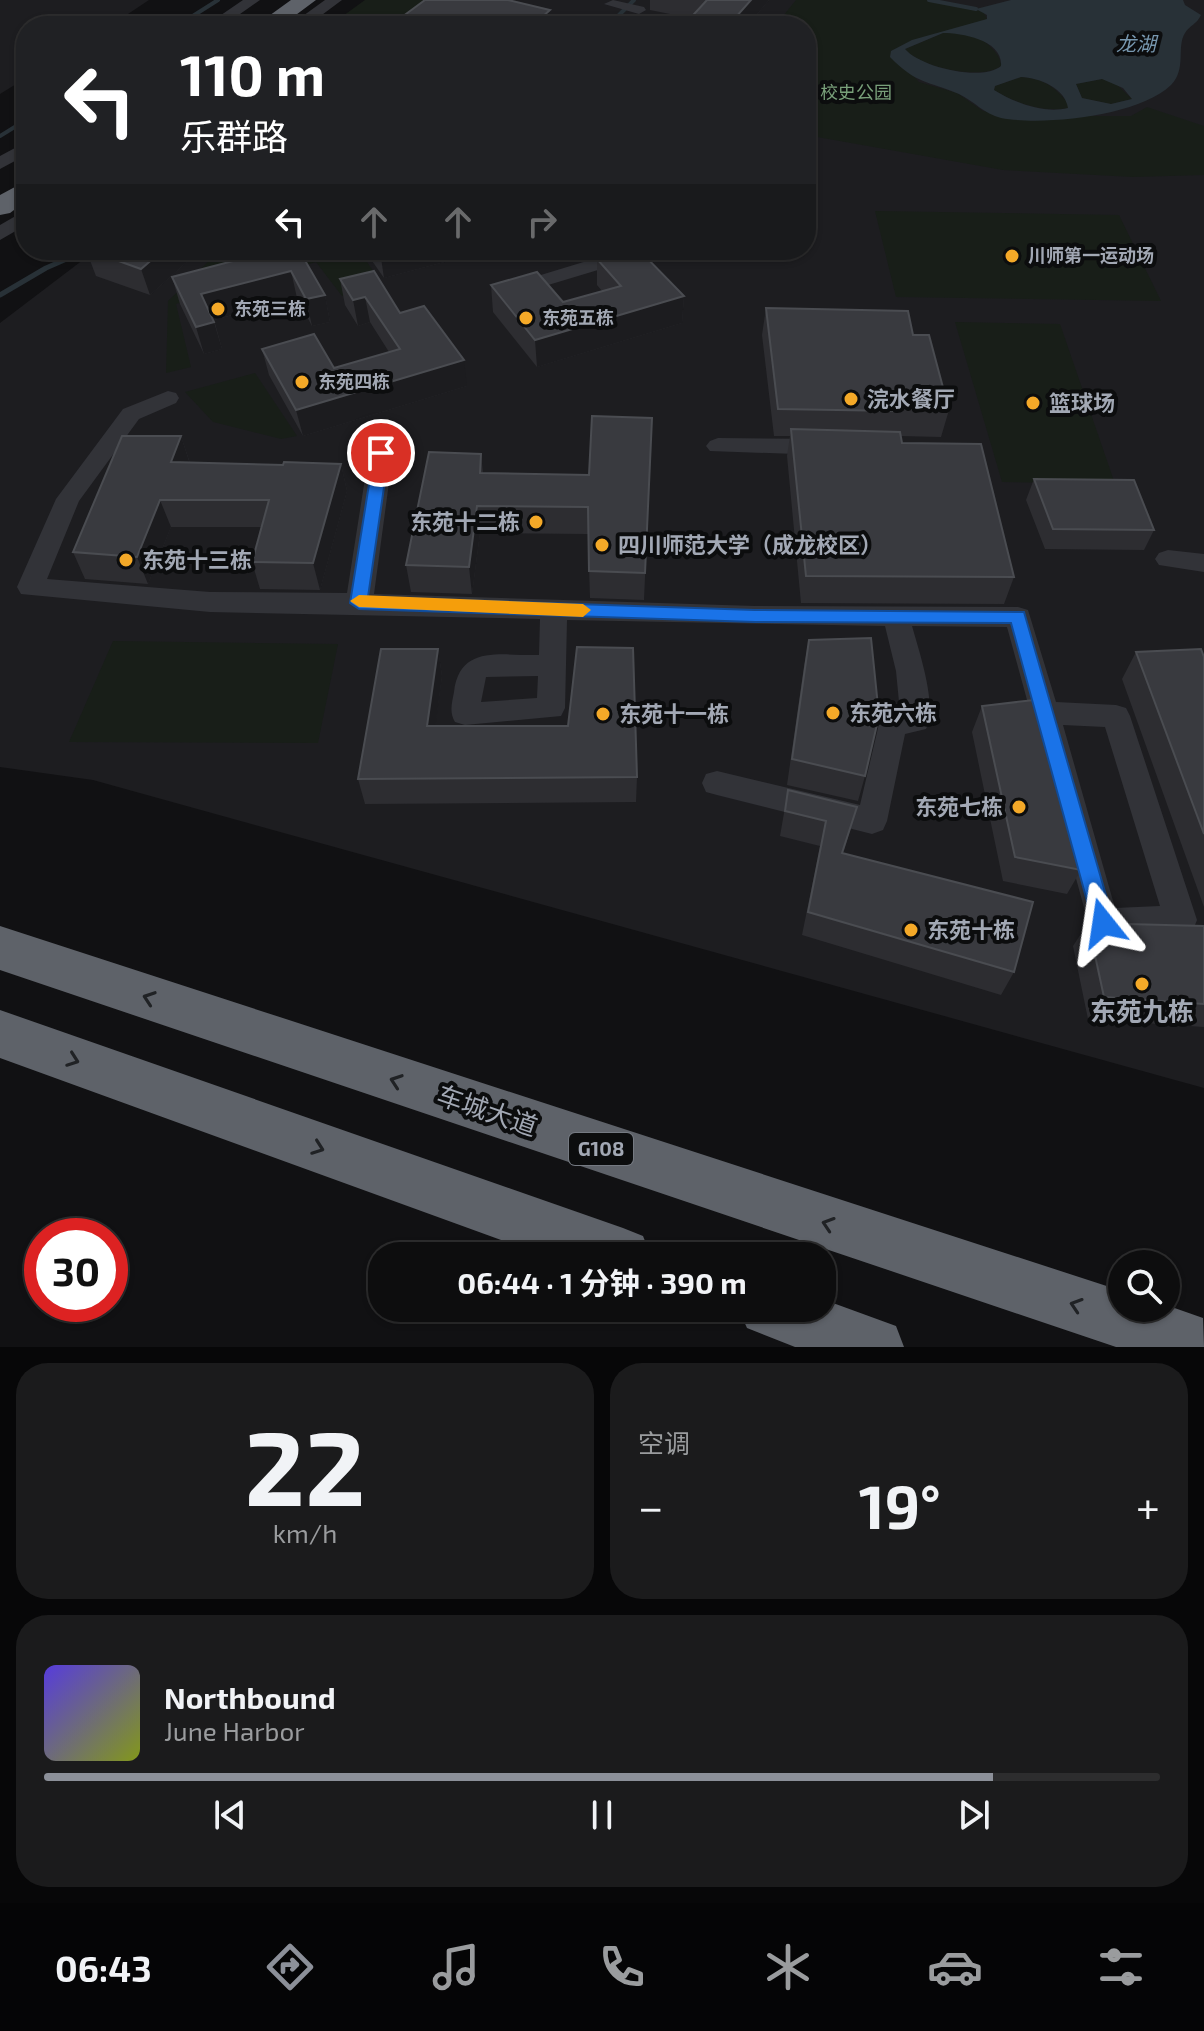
<!DOCTYPE html>
<html lang="zh">
<head>
<meta charset="utf-8">
<style>
	body { margin:0; font-family:"Exo 2","Noto Sans SC",sans-serif; background:#1b1b1c; color:#f1f3f6; height:100vh; display:flex; flex-direction:column; font-size:30px; white-space:nowrap }
	* { box-sizing:border-box; margin:0 }
	p { font-size:26px; color:#9a9c9e }
	.icon { flex:none; width:44px; height:44px; fill:none; stroke:currentColor; stroke-width:2; stroke-linecap:round; stroke-linejoin:round }
	.map { position:relative; height:1347px; overflow:hidden }
	.side { display:flex; flex-direction:column; gap:16px; padding:16px; background:#070708; flex:1 }
	.side>* { flex:none }
	.top-card { position:absolute; left:16px; top:16px; width:800px; height:244px; border-radius:32px; box-shadow:0 2px 6px #0004,0 0 0 2px #2d2d2e; background:#202124; color:#fff; overflow:hidden }
	.fabs { position:absolute; left:1108px; top:1250px; display:grid; gap:16px }
	.fabs a { display:grid; place-items:center; width:72px; height:72px; border-radius:50%; background:#0d0d0e; box-shadow:0 2px 6px #0004,0 0 0 2px #2d2d2e; font-size:40px }
	.speed { position:absolute; left:24px; top:1218px; display:flex; gap:16px; font-size:40px; font-weight:700; text-align:center }
	.speed>* { display:grid; place-content:center; width:104px; height:104px; border-radius:50%; background:#0d0d0e; box-shadow:0 2px 6px #0004,0 0 0 2px #2d2d2e; line-height:1 }
	.speed .limit { border:12px solid #d22; background:#fff; color:#111 }
	.pin { position:absolute; display:grid; place-items:center; width:68px; height:68px; color:#fff; margin:-34px; border:4px solid #fff; border-radius:50%; box-shadow:0 2px 8px #0007 }
	.me { position:absolute; width:88px; margin:-44px; rotate:345deg; stroke-linejoin:round; filter:drop-shadow(0 0 6px #0008) }
	.turn { display:flex; align-items:center; gap:28px; height:168px; padding:0 32px; font-size:36px }
	.turn .icon { width:104px; height:104px; stroke-width:2.5 }
	.turn b { display:block; font-size:56px; line-height:68px }
	.lanes { display:flex; align-items:center; height:76px; padding:0 32px; background:#0003; justify-content:center; gap:40px; direction:ltr }
	.lanes .off { opacity:.35 }
	.big { font-size:60px; font-weight:700; line-height:1.1 }
	.side .card { flex:1; display:flex; flex-direction:column; justify-content:center; gap:12px; min-width:0; padding:0 28px; border-radius:32px; background:#1b1b1c }
	.side .dial { align-items:center; gap:0 }
	.dial b { font-size:104px; line-height:1 }
	.song { display:flex; align-items:center; gap:24px }
	.cover { width:96px; height:96px; border-radius:12px; background:linear-gradient(135deg,hsl(250 70% 55%),hsl(70 70% 35%)) }
	.played { height:8px; border-radius:4px; background:linear-gradient(90deg,#8c9099 85%,#2d2d2e 85%) }
	.keys { display:flex; justify-content:space-around; direction:ltr }
	.heat { display:flex; justify-content:space-between; align-items:center; font-size:44px; direction:ltr }
	.side .tiles { flex:1; display:grid; gap:16px; grid-template-columns:1fr 1fr }
	.card:last-child { grid-column:span 2 }
	.trip { position:absolute; left:368px; top:1242px; width:468px; height:80px; border-radius:32px; background:#0d0d0e; box-shadow:0 2px 6px #0004,0 0 0 2px #2d2d2e; font-weight:700; line-height:80px; text-align:center }
	.dock { display:flex; height:128px; justify-content:space-around; align-items:center; background:#050506; color:#9a9c9e }
	.dock .icon { width:56px; height:56px }
	.dock .selected { color:#8c9099 }
	.dock b { font-size:36px; color:#f1f3f6 }
	.map>svg:first-child { display:block }
</style>
</head>
<body>
<div class="map">
<svg width="1204" height="1347" viewBox="0 0 1204 1347">
	<rect width="100%" height="100%" fill="#111113"/>
	<path fill="#1d1d20" d="M 0,0 L 149,0 L 110,26 L 26,26 L 26,78 L 0,94 Z
		M 422,0 L 1204,0 L 1204,1088 L 93,780 L 0,767 L 0,323 L 96,250 L 806,250 L 806,26 L 389,26 Z"/>
	<path fill="#181e18" d="M 365,0 L 436,0 L 401,26 L 329,26 Z
		M 796,0 L 927,0 L 983,11 L 987,19 C 956,33 922,35 891,51 L 919,82 L 957,93 L 983,111 L 1042,119 L 1082,116 L 1131,116 L 1147,107 L 1204,126 L 1204,175 L 1133,177 L 1003,170 L 806,135 L 806,26 L 775,26 Z
		M 943,33 C 952,33 962,32 970,34 C 982,37 1002,54 1001,66 C 982,81 919,67 905,49 Z
		M 1021,77 C 1043,78 1055,87 1069,104 L 1068,108 C 1044,113 1015,103 994,90 L 995,86 Z
		M 1102,79 L 1115,83 L 1132,99 L 1111,104 L 1082,98 L 1076,84 Z
		M 875,211 L 1119,215 L 1161,301 L 896,297 Z
		M 266,250 L 364,250 L 365,259 L 382,284 L 342,296 L 316,262 L 176,304 L 191,367 L 166,373 L 168,301 L 214,256 L 231,261 Z
		M 955,322 L 1060,324 L 1115,484 L 1002,482 Z
		M 255,373 L 297,436 L 281,439 L 213,422 L 185,392 Z
		M 113,641 L 338,644 L 318,743 L 69,742 Z"/>
	<path fill="#283137" fill-rule="evenodd" d="M 1011,0 L 1183,0 L 1185,5 L 1201,15 C 1197,24 1189,26 1185,33 C 1176,47 1187,69 1171,85 C 1139,116 1044,126 1001,118 C 984,114 974,101 959,94 C 928,81 916,84 890,57 L 891,51 L 912,40 L 987,19 L 987,15 L 976,9 ZM 943,33 C 962,33 1003,40 1001,66 C 982,82 920,67 905,49 ZM 1021,77 C 1040,78 1065,88 1068,108 C 1044,114 1015,103 994,90 L 995,86 ZM 1102,79 L 1123,88 L 1132,99 L 1111,104 L 1082,98 L 1076,84 Z"/>
	<g fill="none" stroke-linecap="round" stroke-linejoin="round">
		<path stroke="#283137" stroke-width="4" d="M 929,0 L 976,9
			M 177,26 L 218,0
			M 608,26 L 634,0
			M 0,136 L 26,120"/>
		<path stroke="#283137" stroke-width="5" d="M 0,295 L 46,268 L 87,250"/>
		<path fill="#323338" fill-rule="evenodd" d="M 243,0 L 260,0 L 223,26 L 205,26 Z
			M 325,0 L 342,0 L 307,26 L 289,26 Z
			M 613,0 L 644,7 L 646,10 L 639,14 L 604,4 Z
			M 26,142 L 26,155 L 0,169 L 0,156 Z
			M 26,210 L 26,225 L 0,240 L 0,225 Z
			M 623,250 L 654,250 L 651,254 L 515,295 L 501,295 L 498,291 L 501,287 Z
			M 168,391 L 176,393 L 179,398 L 176,403 L 139,419 L 79,501 L 47,579 L 210,592 L 347,593 L 369,453 L 373,448 L 389,448 L 393,453 L 374,594 L 755,606 L 1018,607 L 1028,610 L 1056,702 L 1116,705 L 1126,708 L 1130,716 L 1197,920 L 1193,930 L 1181,935 L 1103,938 L 1091,933 L 1007,627 L 912,626 C 919,651 938,707 926,729 L 905,734 L 887,821 L 883,830 L 872,834 L 717,795 L 706,792 L 702,783 L 706,774 L 717,771 L 860,805 L 879,724 L 883,716 L 900,712 L 896,671 L 885,626 L 567,620 L 565,708 L 561,716 L 465,725 L 455,722 C 449,712 452,703 454,692 C 460,644 501,656 539,655 L 540,619 L 210,612 L 21,594 L 17,587 L 56,499 L 123,409 ZM 538,676 L 537,698 L 481,702 L 486,677 ZM 1063,725 L 1105,727 L 1160,906 L 1115,908 Z
			M 718,438 L 825,439 L 833,442 L 837,447 L 833,452 L 825,455 L 710,451 L 706,446 L 710,441 Z
			M 1168,550 L 1204,554 L 1204,572 L 1159,565 L 1155,559 L 1159,553 Z"/>
		<path fill="#5e6269" fill-rule="evenodd" d="M 291,0 L 316,0 L 281,26 L 255,26 Z
			M 26,181 L 26,201 L 10,213 L 0,215 L 0,195 Z
			M 0,926 L 1122,1291 L 1122,1308 L 1166,1308 L 1166,1305 L 1203,1318 L 1204,1347 L 1116,1347 L 0,970 Z
			M 0,1010 L 623,1228 L 643,1236 L 651,1256 L 545,1256 L 0,1058 Z
			M 822,1299 L 896,1326 L 904,1347 L 795,1347 L 747,1328 L 738,1308 L 822,1308 Z"/>
	</g>
	<path fill="#2d2d31" d="M 425,0 L 524,0 L 524,4 L 550,10 L 550,26 L 408,26 L 406,14 Z
		M 650,0 L 769,0 L 747,26 L 683,26 L 690,18 L 650,10 Z
		M 86,250 L 200,250 L 150,295 L 96,276 Z
		M 275,250 L 325,295 L 330,322 L 312,326 L 297,298 L 214,320 L 222,349 L 204,354 L 180,304 L 172,277 Z
		M 369,250 L 490,250 L 384,278 L 370,258 Z
		M 597,259 L 684,296 L 682,323 L 537,367 L 493,312 L 491,285 L 563,302 L 602,291 L 597,285 Z
		M 340,279 L 400,313 L 467,386 L 303,436 L 269,375 L 262,349 L 334,368 L 389,352 L 370,322 L 358,326 L 345,305 Z
		M 766,308 L 913,335 L 949,410 L 941,437 L 900,436 L 902,443 L 1014,577 L 1004,604 L 801,603 L 787,456 L 790,436 L 774,436 L 762,335 Z
		M 652,418 L 644,600 L 590,598 L 588,534 L 480,533 L 472,594 L 411,592 L 406,565 L 481,454 L 483,473 L 589,475 Z
		M 181,436 L 190,463 L 283,465 L 341,464 L 347,491 L 320,590 L 260,589 L 252,562 L 261,527 L 171,527 L 148,584 L 85,579 L 73,552 Z
		M 1034,479 L 1154,530 L 1144,550 L 1045,549 L 1026,500 Z
		M 809,640 L 865,776 L 858,801 L 787,785 L 804,666 Z
		M 438,649 L 442,676 L 435,726 L 637,777 L 636,802 L 365,804 L 358,779 Z
		M 1136,652 L 1204,657 L 1204,907 L 1122,679 Z
		M 982,706 L 1081,870 L 1067,894 L 1003,881 L 972,732 Z
		M 788,790 L 857,807 L 843,854 L 1014,972 L 1001,995 L 802,935 L 820,846 L 780,836 Z
		M 1088,923 L 1204,926 L 1204,1027 L 1088,1019 L 1073,946 Z"/>
	<path fill="#1c1c1f" d="M 507,0 L 524,0 L 524,3 L 508,17 Z
		M 751,0 L 769,0 L 747,26 L 728,26 Z
		M 550,10 L 550,26 L 532,26 Z
		M 163,250 L 200,250 L 150,295 L 141,269 Z
		M 385,250 L 490,250 L 384,278 L 380,251 Z
		M 291,271 L 297,298 L 209,321 L 201,294 Z
		M 325,295 L 330,322 L 312,326 L 306,299 Z
		M 684,296 L 682,323 L 537,367 L 535,340 Z
		M 365,297 L 370,322 L 358,326 L 353,300 Z
		M 214,322 L 222,349 L 204,354 L 196,327 Z
		M 464,360 L 467,386 L 303,436 L 296,410 Z
		M 181,436 L 190,464 L 171,462 Z
		M 341,464 L 347,491 L 320,590 L 313,563 Z
		M 160,500 L 171,527 L 148,584 L 137,557 Z
		M 477,506 L 480,533 L 472,594 L 469,567 Z
		M 438,649 L 442,676 L 432,752 L 427,726 Z"/>
	<path fill="#393a3f" stroke="#4a4c51" stroke-width="2" d="M 425,0 L 508,0 L 550,10 L 532,26 L 418,26 L 422,21 L 406,14 Z
		M 707,0 L 751,0 L 728,26 L 683,26 Z
		M 88,250 L 163,250 L 141,269 Z
		M 275,250 L 299,250 L 325,295 L 306,299 L 291,271 L 201,294 L 214,322 L 196,327 L 172,277 Z
		M 627,250 L 639,250 L 684,296 L 535,340 L 491,285 L 537,272 L 563,302 L 621,286 L 597,259 Z
		M 374,271 L 400,313 L 424,306 L 464,360 L 296,410 L 262,349 L 314,334 L 334,368 L 400,349 L 365,297 L 353,300 L 340,279 Z
		M 766,308 L 908,311 L 913,335 L 929,335 L 949,410 L 895,408 L 896,411 L 778,409 Z
		M 592,416 L 652,418 L 645,573 L 589,571 L 588,507 L 477,506 L 469,567 L 406,565 L 429,452 L 481,454 L 480,473 L 589,475 Z
		M 791,429 L 900,432 L 902,443 L 981,444 L 1014,577 L 806,576 Z
		M 122,436 L 181,436 L 171,462 L 283,465 L 284,462 L 341,464 L 313,563 L 252,562 L 269,500 L 160,500 L 137,557 L 73,552 Z
		M 1034,479 L 1134,480 L 1154,530 L 1053,529 Z
		M 871,638 L 879,716 L 865,776 L 792,759 L 809,640 Z
		M 577,647 L 633,648 L 637,777 L 358,779 L 381,649 L 438,649 L 427,726 L 568,726 Z
		M 1201,649 L 1204,657 L 1204,834 L 1136,652 Z
		M 1043,699 L 1081,870 L 1015,857 L 982,706 Z
		M 788,790 L 857,807 L 842,853 L 1033,902 L 1014,972 L 808,912 L 826,821 L 785,811 Z
		M 1088,923 L 1204,926 L 1204,1004 L 1104,997 Z"/>
	<defs><path id="oneway-chevron" d="M-2-3.5L2.5 0L-2 3.5" fill="none" stroke-width="1.6" stroke-linecap="round" stroke-linejoin="round" transform="scale(2)"/></defs>
	<g stroke="#202225">
		<use href="#oneway-chevron" transform="translate(149 998) rotate(-161)"/>
		<use href="#oneway-chevron" transform="translate(73 1060) rotate(20)"/>
		<use href="#oneway-chevron" transform="translate(396 1081) rotate(-161)"/>
		<use href="#oneway-chevron" transform="translate(318 1148) rotate(20)"/>
		<use href="#oneway-chevron" transform="translate(828 1224) rotate(-162)"/>
		<use href="#oneway-chevron" transform="translate(1076 1305) rotate(-162)"/>
	</g>
	<path fill="#1a73e8" stroke="#114b97" stroke-width="2" d="M 381,448 L 389,453 L 368,597 L 755,610 L 1024,612 L 1114,923 L 1111,930 L 1103,932 L 1096,930 L 1093,923 L 1011,623 L 755,622 L 359,609 L 350,603 L 374,453 Z"/>
	<path fill="#f59e0b" d="M 359,595 L 583,604 L 591,610 L 583,617 L 359,607 L 350,601 Z"/>
	<g fill="#f4a928" stroke="#0c0d0e" stroke-width="3">
		<circle cx="1012" cy="256" r="8"/>
		<circle cx="218" cy="309" r="8"/>
		<circle cx="526" cy="318" r="8"/>
		<circle cx="302" cy="382" r="8"/>
		<circle cx="851" cy="399" r="8"/>
		<circle cx="1033" cy="403" r="8"/>
		<circle cx="536" cy="522" r="8"/>
		<circle cx="602" cy="545" r="8"/>
		<circle cx="126" cy="560" r="8"/>
		<circle cx="833" cy="713" r="8"/>
		<circle cx="603" cy="714" r="8"/>
		<circle cx="1019" cy="807" r="8"/>
		<circle cx="911" cy="930" r="8"/>
		<circle cx="1142" cy="984" r="8"/>
	</g>
	<g text-anchor="middle" stroke-width="8" stroke-linejoin="round" paint-order="stroke">
		<g font-size="18" fill="#79a07a" stroke="#0c0d0e">
			<text x="856" y="99">校史公园</text>
		</g>
		<g font-size="18" font-weight="bold" fill="#a2a8b4" stroke="#0c0d0e" text-anchor="start">
			<text x="1028" y="262">川师第一运动场</text>
			<text x="234" y="315">东苑三栋</text>
			<text x="542" y="324">东苑五栋</text>
			<text x="318" y="388">东苑四栋</text>
		</g>
		<g font-size="20" font-style="italic" fill="#7898b0" stroke="#0c0d0e">
			<text x="1136" y="51">龙湖</text>
		</g>
		<rect fill="#0c0d0e" stroke="#757a82" stroke-width="2" x="569" y="1133" width="64" height="32" rx="6"/>
		<g font-size="20" font-weight="bold" fill="#a2a8b4">
			<text x="601" y="1156">G108</text>
		</g>
		<g font-size="22" font-weight="bold" fill="#a2a8b4" stroke="#0c0d0e" text-anchor="start">
			<text x="867" y="407">浣水餐厅</text>
			<text x="1049" y="411">篮球场</text>
			<text x="520" y="530" text-anchor="end">东苑十二栋</text>
			<text x="618" y="553">四川师范大学（成龙校区）</text>
			<text x="142" y="568">东苑十三栋</text>
			<text x="849" y="721">东苑六栋</text>
			<text x="619" y="722">东苑十一栋</text>
			<text x="1003" y="815" text-anchor="end">东苑七栋</text>
			<text x="927" y="938">东苑十栋</text>
		</g>
		<g font-size="26" font-weight="bold" fill="#a2a8b4" stroke="#0c0d0e">
			<text x="1142" y="1021">东苑九栋</text>
		</g>
		<g font-size="26" fill="#a2a8b4" stroke="#0c0d0e">
			<text transform="translate(487 1111) rotate(19)" y="9">车城大道</text>
		</g>
	</g>
</svg>
<div class="fabs">
<a><svg class="icon" aria-label="search" viewBox="0 0 24 24"><circle cx="10" cy="10" r="6"/><path d="M15 15l6 6"/></svg></a>
</div>
<div class="speed"><div class="limit">30</div></div>
<div class="pin" style="left:381px;top:453px;background:#d93025"><svg class="icon" aria-label="arrive" viewBox="0 0 24 24"><path d="M6 21V4h12l-3 4 3 4H6"/></svg></div>
<svg class="me" style="left:1103px;top:923px" viewBox="-20 -20 40 40"><path d="M0-17L14 15 0 8-14 15z" fill="#1a73e8" stroke="#fff" stroke-width="4"/></svg>
<div class="trip">06:44 · 1 分钟 · 390 m</div>
<div class="top-card">
<div class="turn"><svg class="icon" aria-label="left" viewBox="0 0 24 24"><path d="M17 20v-9H6M10 6l-5 5 5 5"/></svg><div><b>110 m</b>乐群路</div></div>
<div class="lanes"><svg class="icon" aria-label="left" viewBox="0 0 24 24"><path d="M17 20v-9H6M10 6l-5 5 5 5"/></svg><svg class="icon off" aria-label="ahead" viewBox="0 0 24 24"><path d="M12 20V5M6 11l6-6 6 6"/></svg><svg class="icon off" aria-label="ahead" viewBox="0 0 24 24"><path d="M12 20V5M6 11l6-6 6 6"/></svg><svg class="icon off" aria-label="right" viewBox="0 0 24 24"><path d="M7 20v-9h11M14 6l5 5-5 5"/></svg></div>
</div>
</div>
<section class="side">
<div class="tiles">
<div class="card dial"><b>22</b><p>km/h</p></div>
<div class="card"><p>空调</p>
<div class="heat"><a>−</a><b class="big">19°</b><a>+</a></div>
</div>
<div class="card">
<div class="song"><i class="cover"></i><div><b>Northbound</b><p>June Harbor</p></div></div>
<div class="played"></div>
<div class="keys"><svg class="icon" aria-label="previous" viewBox="0 0 24 24"><path d="M18 5L8 12l10 7zM5 5v14"/></svg><svg class="icon" aria-label="pause" viewBox="0 0 24 24"><path d="M8 5v14M16 5v14"/></svg><svg class="icon" aria-label="next" viewBox="0 0 24 24"><path d="M6 5l10 7-10 7zM19 5v14"/></svg></div>
</div>
</div>
</section>
<nav class="dock">
<b>06:43</b>
<svg class="icon selected" aria-label="directions" viewBox="0 0 24 24"><path d="M12 3l9 9-9 9-9-9zM9 14v-3h6M13 9l2 2-2 2"/></svg>
<svg class="icon" aria-label="music" viewBox="0 0 24 24"><path d="M9 18V5l10-2v13"/><circle cx="6" cy="18" r="3"/><circle cx="16" cy="16" r="3"/></svg>
<svg class="icon" aria-label="phone" viewBox="0 0 24 24"><path d="M5 4h4l2 5-3 2q2 4 5 5l2-3 5 2v4C11 20 4 13 5 4z"/></svg>
<svg class="icon" aria-label="climate" viewBox="0 0 24 24"><path d="M12 3v18M4 7l16 10M4 17L20 7"/></svg>
<svg class="icon" aria-label="car" viewBox="0 0 24 24"><path d="M5 17H2v-5l4-1 3-4h7l3 4 3 1v5h-3M9 17h6M6 11h13"/><circle cx="7" cy="17" r="2"/><circle cx="17" cy="17" r="2"/></svg>
<svg class="icon" aria-label="filters" viewBox="0 0 24 24"><path d="M4 7h16M4 17h16"/><circle cx="9" cy="7" r="2"/><circle cx="15" cy="17" r="2"/></svg>
</nav>
</body>
</html>
